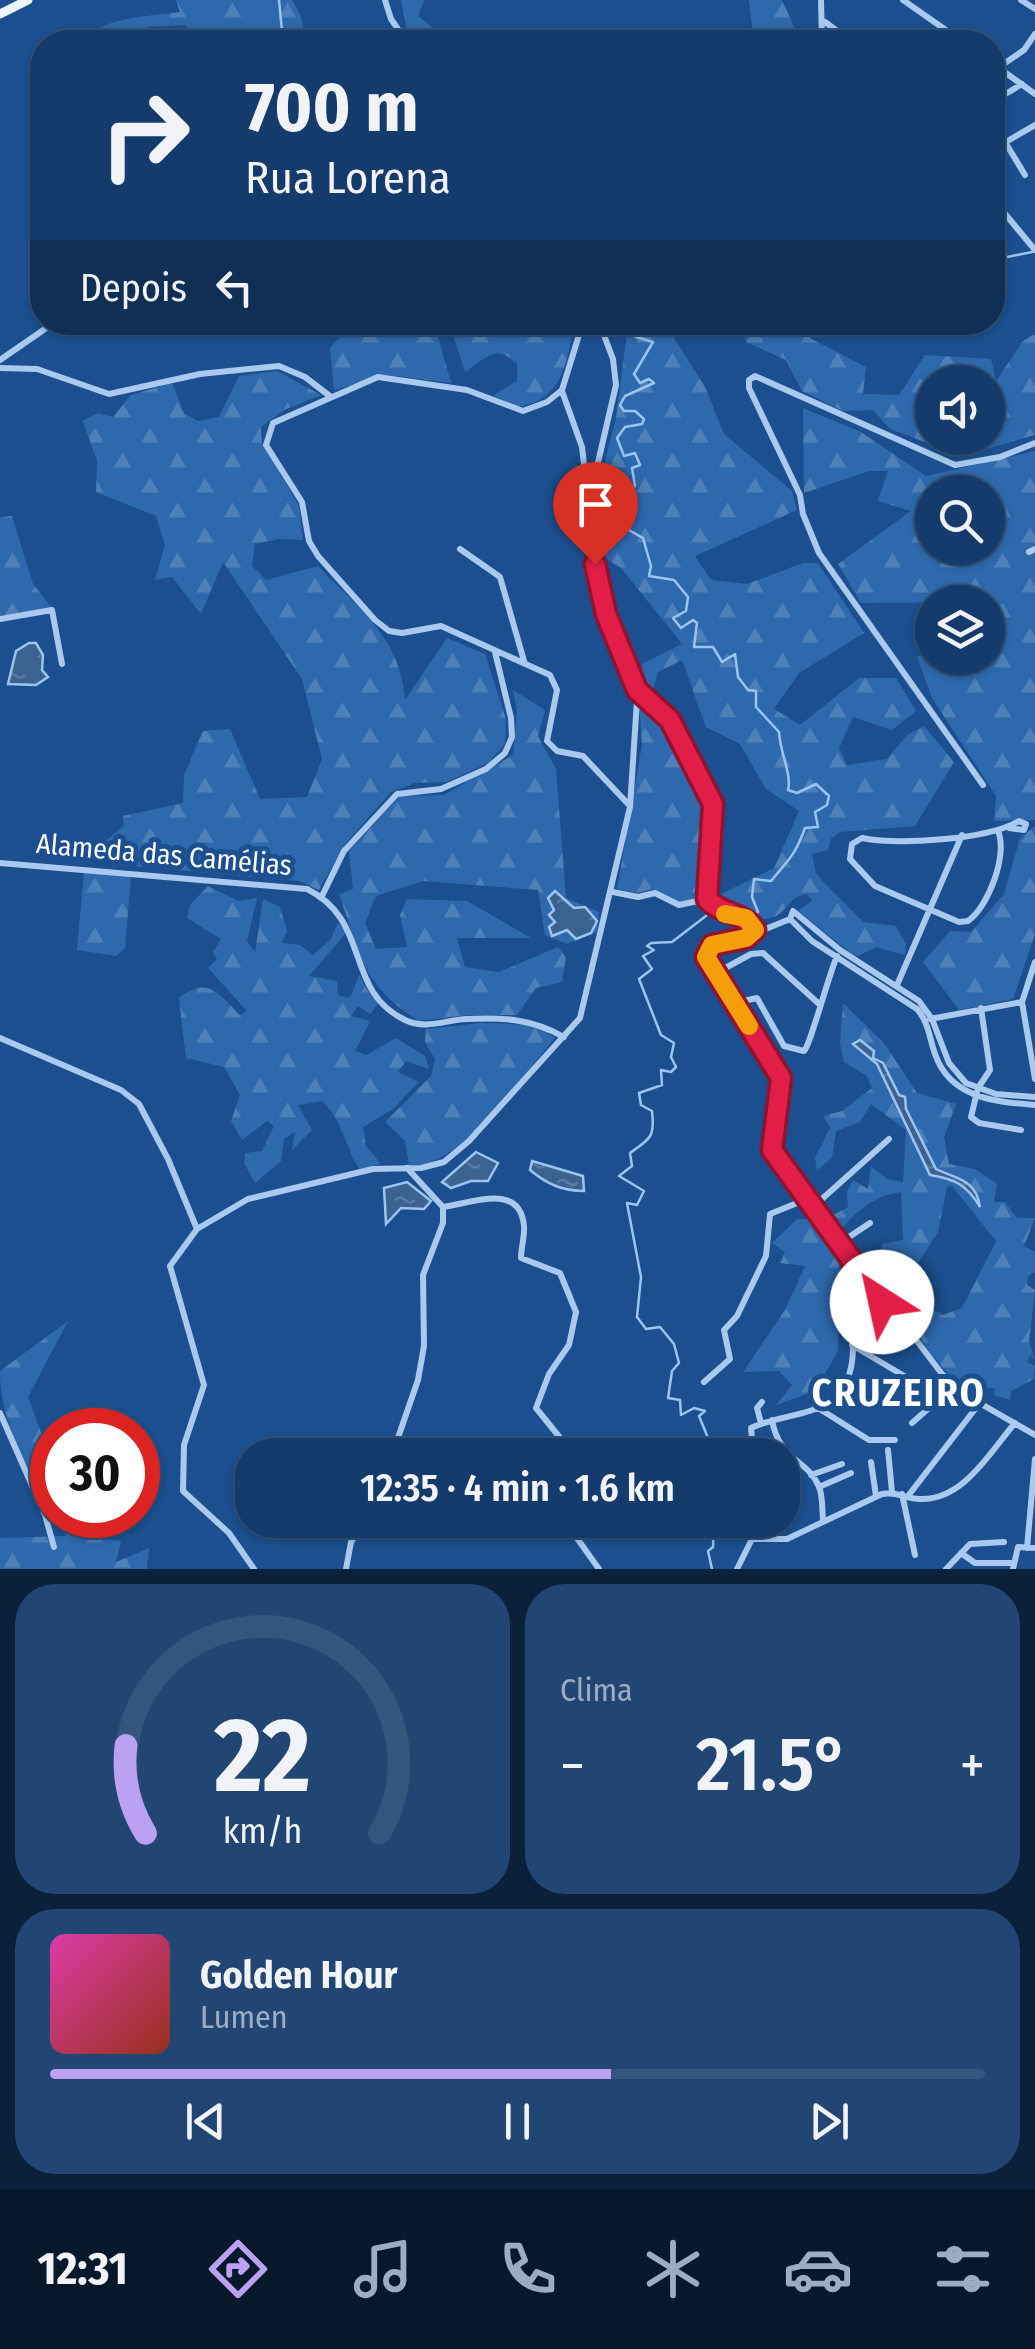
<!DOCTYPE html>
<html lang="pt">
<head>
<meta charset="utf-8">
<style>
	body { margin:0; font-family:"Fira Sans Condensed",sans-serif; background:#214673; color:#f1f3f6; height:100vh; display:flex; flex-direction:column; font-size:38px; white-space:nowrap }
	* { box-sizing:border-box; margin:0 }
	p { font-size:32px; color:#9dadc1 }
	.icon { flex:none; width:55px; height:55px; fill:none; stroke:currentColor; stroke-width:2; stroke-linecap:round; stroke-linejoin:round }
	.map { position:relative; height:1569px; overflow:hidden }
	.details { display:flex; flex-direction:column; gap:15px; padding:15px; background:#0b203b; flex:1 }
	.details>* { flex:none }
	.top-card { position:absolute; left:30px; top:30px; width:975px; height:305px; border-radius:40px; box-shadow:0 2px 8px #0004,0 0 0 2px #33557e; background:#143b6b; color:#f1f3f6; overflow:hidden }
	.buttons { position:absolute; left:915px; top:365px; display:grid; gap:20px }
	.buttons a { display:grid; place-items:center; width:90px; height:90px; border-radius:50%; background:#143b6b; box-shadow:0 2px 8px #0004,0 0 0 2px #33557e; font-size:50px }
	.speed { position:absolute; left:30px; top:1408px; display:flex; gap:20px; font-size:50px; font-weight:700; text-align:center }
	.speed>* { display:grid; place-content:center; width:130px; height:130px; border-radius:50%; background:#143b6b; box-shadow:0 2px 8px #0004,0 0 0 2px #33557e; line-height:1 }
	.speed .limit { border:15px solid #d22; background:#fff; color:#111 }
	.pin { position:absolute; display:grid; place-items:center; width:85px; height:85px; color:#fff; margin:-102px -42px; border-radius:50% 50% 50% 0; rotate:-45deg; box-shadow:0 0 10px #0007 }
	.pin .icon { rotate:45deg }
	.me { position:absolute; width:110px; margin:-55px; rotate:325deg; stroke-linejoin:round; filter:drop-shadow(0 0 8px #0008) }
	.turn { display:flex; align-items:center; gap:35px; height:210px; padding:0 50px; font-size:45px }
	.turn .icon { width:130px; height:130px; stroke-width:2.5 }
	.turn b { display:block; font-size:70px; line-height:85px }
	.then { display:flex; align-items:center; height:95px; padding:0 50px; background:#0003; gap:20px; font-size:38px }
	.big { font-size:75px; font-weight:600; line-height:1.1 }
	.details .card { flex:1; display:flex; flex-direction:column; justify-content:center; gap:15px; min-width:0; padding:0 35px; border-radius:40px; background:#214673 }
	.details .dial { align-items:center; gap:0 }
	.dial svg { height:260px; overflow:visible; fill:none; stroke:#33557e; stroke-width:7; stroke-linecap:round; text-anchor:middle }
	.dial text { fill:#f1f3f6; stroke:none }
	.song { display:flex; align-items:center; gap:30px }
	.cover { width:120px; height:120px; border-radius:15px; background:linear-gradient(135deg,hsl(320 70% 55%),hsl(10 70% 35%)) }
	.played { height:10px; border-radius:5px; background:linear-gradient(90deg,#bca0f2 60%,#33557e 60%) }
	.keys { display:flex; justify-content:space-around; direction:ltr }
	.heat { display:flex; justify-content:space-between; align-items:center; font-size:55px; direction:ltr }
	.details .tiles { flex:1; display:grid; gap:15px; grid-template-columns:1fr 1fr }
	.card:last-child { grid-column:span 2 }
	.trip { position:absolute; left:235px; top:1438px; width:565px; height:100px; border-radius:40px; background:#143b6b; box-shadow:0 2px 8px #0004,0 0 0 2px #33557e; font-weight:600; line-height:100px; text-align:center }
	.tab-bar { display:flex; height:160px; justify-content:space-around; align-items:center; background:#08182b; color:#9dadc1 }
	.tab-bar .icon { width:70px; height:70px }
	.tab-bar .active { color:#bca0f2 }
	.tab-bar b { font-size:45px; color:#f1f3f6 }
	.map>svg:first-child { display:block }
</style>
</head>
<body>
<div class="map">
<svg width="1035" height="1569" viewBox="0 0 1035 1569">
	<defs>
		<pattern id="forest-firs" width="22" height="20" patternUnits="userSpaceOnUse" patternTransform="scale(2.5)"><rect width="22" height="20" fill="#2e69ad"/><path d="M5 1l3.5 6h-7zM16 11l3.5 6h-7z" fill="#4d80b9"/></pattern>
		<pattern id="water-ripples" width="26" height="14" patternUnits="userSpaceOnUse" patternTransform="scale(2.5)"><rect width="26" height="14" fill="#3c6290"/><path d="M2 4q2-2 4 0t4 0M15 11q2-2 4 0t4 0" fill="none" stroke="#597aa1"/></pattern>
	</defs>
	<rect width="100%" height="100%" fill="#1b4f8f"/>
	<path fill="url(#forest-firs)" fill-rule="evenodd" d="M 176,0 L 292,0 C 301,14 306,26 302,42 L 194,42 L 186,25 L 148,27 L 133,37 L 133,42 L 77,42 C 105,17 143,17 180,12 Z
		M 401,0 L 424,0 L 418,16 L 438,32 L 442,42 L 409,42 Z
		M 749,0 L 782,0 L 801,42 L 754,42 Z
		M 449,322 L 553,323 L 572,336 C 565,372 557,403 515,407 L 494,395 L 517,381 L 517,364 C 495,342 485,359 465,372 Z
		M 352,323 L 434,323 L 451,383 L 388,375 L 334,390 L 330,348 Z
		M 621,323 L 670,323 L 669,330 L 705,387 L 724,434 L 792,491 L 797,510 L 695,556 L 711,580 L 747,584 L 803,563 L 818,563 L 864,633 L 799,673 L 774,709 L 800,725 L 859,678 L 896,678 L 916,711 L 892,730 L 853,717 L 839,748 L 847,765 L 887,759 L 907,735 L 924,726 L 954,762 L 915,826 L 840,832 L 831,839 L 828,850 L 812,854 L 816,874 L 863,922 L 896,926 L 906,944 L 905,955 L 876,947 L 856,957 L 798,911 L 813,900 L 806,894 C 790,896 787,912 774,917 C 759,923 732,912 716,911 L 713,898 L 774,868 L 799,811 L 766,789 L 740,744 L 706,727 L 682,660 L 658,672 L 650,700 L 641,689 L 642,664 L 682,644 L 621,568 L 597,553 L 589,524 L 616,418 L 627,333 Z
		M 740,323 L 781,323 L 866,367 L 863,394 L 899,395 L 925,355 L 991,359 L 996,381 L 1023,341 L 1035,334 L 1035,435 L 962,456 L 890,429 L 873,410 L 843,411 L 802,391 L 786,360 L 746,342 ZM 932,382 L 988,382 L 988,438 L 932,438 Z
		M 277,371 L 321,395 L 284,410 L 261,427 L 262,443 L 299,506 L 303,540 L 279,539 L 255,544 L 252,566 L 266,580 L 318,566 C 359,609 401,638 405,700 L 447,638 L 485,654 L 506,719 L 505,744 L 488,763 L 447,782 L 415,783 L 391,792 L 345,844 L 319,890 L 299,881 L 109,864 L 104,842 L 124,826 L 123,816 L 183,803 L 184,775 L 203,731 L 230,729 L 260,799 L 307,797 L 322,759 L 302,679 L 223,562 L 201,614 L 172,577 L 155,580 L 165,545 L 156,516 L 96,492 L 97,461 L 83,421 L 98,413 L 113,417 L 131,395 L 172,383 L 184,413 L 198,421 L 219,417 L 239,376 Z
		M 803,408 L 861,432 L 926,476 L 1035,451 L 1035,820 L 994,821 L 996,796 L 932,698 L 917,656 L 988,658 L 988,602 L 861,603 L 838,564 L 911,511 L 878,501 L 888,471 L 869,471 L 804,493 ZM 932,492 L 988,492 L 988,548 L 932,548 Z
		M 12,516 L 33,584 L 52,608 L 0,616 L 0,517 Z
		M 513,690 L 545,710 L 538,736 L 556,769 L 566,898 L 599,912 L 597,932 L 567,944 L 545,935 L 538,890 L 423,881 L 376,896 L 365,923 L 376,949 L 407,947 L 400,915 L 407,899 L 467,901 L 531,938 L 457,938 L 465,967 L 499,972 L 558,947 L 566,957 L 562,982 L 536,988 L 517,1015 L 468,1015 L 419,1021 C 361,984 361,956 339,894 L 353,889 L 349,851 L 400,796 L 444,795 L 513,755 L 517,711 Z
		M 639,702 C 674,722 703,780 708,820 C 712,845 704,879 697,904 L 672,902 L 652,889 L 637,893 L 617,889 L 642,745 Z
		M 1035,826 L 1035,934 L 1013,999 L 959,1010 L 923,962 L 950,931 L 971,932 L 1004,894 L 1020,838 Z
		M 84,872 L 131,876 L 125,948 L 117,956 L 77,950 Z
		M 208,886 L 239,901 L 257,898 L 247,941 L 255,952 L 263,899 L 280,907 L 287,931 L 282,943 L 300,945 L 313,955 L 331,939 L 338,922 L 346,933 L 309,976 L 337,981 L 338,995 L 350,998 L 359,975 L 369,993 L 380,1002 L 370,1014 L 358,1006 L 351,1016 L 370,1021 L 355,1051 L 366,1055 L 396,1038 L 425,1056 L 429,1069 L 406,1061 L 398,1072 L 419,1082 L 393,1109 L 363,1127 L 366,1146 L 381,1164 L 360,1170 C 345,1147 342,1118 322,1101 L 298,1105 L 312,1130 L 292,1150 L 295,1132 L 284,1139 L 281,1161 L 255,1183 L 244,1163 L 245,1153 L 262,1151 L 274,1126 L 267,1121 L 242,1140 L 231,1121 L 240,1095 L 224,1067 L 186,1058 L 179,998 C 208,976 217,992 240,1015 L 247,1011 L 208,968 L 217,959 L 213,952 L 221,939 L 187,918 L 190,905 Z
		M 843,1003 L 884,1043 L 917,1093 L 956,1104 L 944,1137 L 949,1164 L 975,1169 L 997,1184 L 994,1202 L 1005,1202 L 1017,1218 L 1035,1218 L 1024,1246 L 1035,1252 L 1035,1272 L 1028,1276 L 1027,1285 L 1035,1290 L 1029,1342 L 1035,1360 L 1030,1355 L 1027,1362 L 1035,1366 L 1034,1379 L 1011,1391 L 1010,1400 L 994,1395 L 995,1388 L 963,1390 C 940,1365 917,1342 908,1309 L 920,1302 L 943,1315 L 962,1308 L 996,1241 L 952,1186 L 947,1187 L 938,1232 L 896,1298 L 878,1289 L 882,1244 L 903,1240 L 901,1192 C 872,1196 856,1212 837,1234 L 826,1219 L 848,1207 L 847,1192 L 853,1180 L 868,1189 L 871,1166 L 887,1179 L 903,1182 L 906,1130 L 871,1104 L 860,1122 L 836,1131 L 832,1158 L 817,1170 L 815,1158 L 830,1127 L 823,1116 L 842,1111 L 872,1088 L 867,1076 L 844,1062 L 840,1043 Z
		M 480,1023 C 504,1024 536,1021 555,1038 C 522,1075 463,1169 409,1165 L 405,1141 L 385,1122 L 431,1076 L 435,1059 L 425,1042 L 426,1029 Z
		M 797,1219 L 816,1219 L 838,1252 L 840,1275 L 838,1351 L 815,1391 L 776,1405 L 792,1385 L 779,1371 L 743,1372 L 785,1310 L 805,1266 L 780,1263 L 785,1252 L 772,1243 Z
		M 68,1321 L 28,1397 L 52,1462 L 52,1511 C 27,1467 0,1423 0,1371 Z
		M 55,1515 L 73,1515 L 80,1535 L 121,1541 L 116,1562 L 149,1548 L 147,1569 L 0,1569 L 0,1538 L 66,1536 Z"/>
	<path fill="url(#water-ripples)" stroke="#9cc4f0" stroke-width="2.5" d="M 29,643 L 36,643 L 43,655 L 42,670 L 48,677 L 36,685 L 8,684 L 16,651 Z
		M 555,891 L 574,908 L 585,907 L 597,921 L 591,933 L 576,939 L 567,930 L 552,936 L 549,927 L 555,922 L 549,915 L 554,910 L 548,898 Z
		M 860,1040 L 874,1051 L 873,1058 L 883,1063 L 899,1095 L 905,1097 L 906,1109 L 936,1169 C 956,1179 976,1179 980,1207 C 967,1185 955,1179 930,1175 L 877,1064 L 853,1044 Z
		M 476,1152 L 498,1163 L 488,1181 L 471,1181 L 451,1188 L 442,1182 Z
		M 532,1161 L 583,1176 L 584,1191 C 562,1191 547,1184 530,1170 Z
		M 407,1182 L 431,1201 L 424,1209 L 401,1208 L 386,1224 L 384,1188 Z"/>
	<g fill="none" stroke-linecap="round" stroke-linejoin="round">
		<path stroke="#9cc4f0" stroke-width="2.5" d="M 279,0 L 283,42
			M 992,267 L 1002,258 L 1032,252
			M 634,322 L 636,337 L 653,342 L 634,374 L 640,383 L 649,379 L 654,383 L 625,396 L 620,405 L 624,411 L 635,411 L 644,419 L 642,424 L 625,427 L 617,438 L 624,456 L 635,453 L 640,465 L 632,468 L 635,486 L 625,494 L 632,502 L 628,507 L 632,520 L 627,529 L 643,538 L 651,566 L 649,576 L 674,580 L 688,597 L 686,611 L 673,618 L 681,628 L 693,620 L 697,623 L 694,647 L 713,647 L 722,662 L 735,654 L 738,677 L 748,690 L 756,691 L 756,707 L 779,732 C 780,753 792,774 788,790 L 797,793 L 816,784 L 829,796 L 827,805 L 815,812 L 818,827 L 805,828 C 795,856 788,860 771,881 L 754,879 L 752,897 L 758,912 L 749,916 L 730,901 L 720,906
			M 715,909 L 672,942 L 651,943 L 647,946 L 654,950 L 643,956 L 652,969 L 639,979 L 661,1035 L 674,1043 L 671,1057 L 676,1067 L 671,1072 L 661,1070 L 662,1085 L 639,1093 L 641,1105 L 652,1111 C 655,1137 651,1138 630,1153 L 632,1166 L 619,1176 L 644,1191 L 637,1205 L 627,1203 L 641,1277 L 637,1317 L 646,1329 L 660,1327 L 674,1344 L 679,1363 L 672,1371 L 668,1398 L 680,1400 L 681,1415 L 694,1408 L 705,1411 L 699,1416 L 715,1455
			M 712,1569 L 708,1551 L 713,1547 L 714,1520"/>
		<path stroke="#a9c9ee" stroke-width="6" d="M 385,0 L 391,19 L 407,42
			M 821,0 L 822,42
			M 903,0 L 963,42
			M 1021,0 L 1035,9
			M 825,22 L 852,42
			M 660,35 L 660,42
			M 992,63 L 1035,94
			M 992,72 L 1024,50 L 1035,34
			M 992,102 L 1022,84
			M 1005,142 L 1025,175
			M 992,150 L 1035,125
			M 992,198 L 1035,250
			M 583,322 L 562,390 L 547,402 L 523,411 L 467,390 L 378,377 L 273,423 L 266,445 L 302,502 L 309,541 L 318,556 L 375,620 L 389,631 L 402,633 L 441,626 L 550,675 L 557,690 L 547,741 L 557,751 L 583,756 L 630,806
			M 0,360 L 55,322
			M 0,368 L 37,369 L 109,394 L 200,374 L 279,366 L 305,377 L 331,397
			M 562,391 L 582,447 L 587,490
			M 460,549 L 500,577 L 524,661
			M 1029,552 L 1035,549
			M 0,619 L 52,610 L 62,664
			M 638,691 L 670,719 L 713,804 L 707,899
			M 983,785 L 819,553 L 803,514 L 800,495 L 749,388 L 749,380 L 755,376 L 955,465 L 1000,457 L 1035,443
			M 998,831 C 1008,854 989,906 968,921 L 959,922 L 875,886 L 850,859 L 852,844 L 862,838 C 898,845 987,840 1019,821 L 1026,824 L 1024,830 L 1009,828
			M 0,863 L 307,889 C 372,921 343,990 405,1020 C 425,1030 446,1020 466,1019 C 503,1017 532,1019 564,1037
			M 613,892 L 638,897 L 655,893 L 679,905 L 707,899
			M 322,896 L 344,851 L 397,794 L 441,789 L 486,769 L 505,753 L 512,737 L 511,718 L 495,652
			M 707,899 L 727,915 L 748,920 L 755,930
			M 793,911 L 790,919 L 812,941 L 917,1009 C 929,1023 929,1037 935,1054 C 950,1098 995,1102 1035,1105
			M 793,911 L 840,950 L 919,1001 L 932,1019 L 949,1063 L 966,1083 L 996,1094 L 1035,1097
			M 790,919 L 741,939 L 715,944 L 706,955 L 781,1078 L 772,1150 L 942,1374 L 964,1394 L 1035,1435
			M 1035,962 L 1022,1002 L 1035,1079
			M 718,972 L 751,954 L 763,953 L 818,1003
			M 897,985 L 962,835
			M 734,1003 L 757,998 L 784,1046 L 804,1051 C 810,1046 829,974 837,956
			M 981,1008 L 990,1070 L 978,1088 L 971,1117 L 979,1123 L 1021,1130
			M 930,1019 L 1022,1002
			M 0,1038 L 121,1090 L 139,1104 L 168,1159 L 197,1229 L 170,1266 L 204,1385 L 184,1445 L 183,1491 L 229,1533 L 254,1569
			M 407,1168 L 443,1207
			M 443,1207 C 469,1204 520,1181 524,1226 C 525,1236 521,1247 521,1258 L 560,1273 L 576,1312 L 569,1345 L 549,1374 L 536,1408 L 574,1455
			M 813,1207 L 889,1139
			M 197,1229 L 248,1199 L 373,1169 L 421,1168 L 444,1162 L 469,1141 L 580,1018 L 630,807 L 638,685 L 606,614 L 586,514 L 616,385 L 613,359 L 599,322
			M 840,1243 L 870,1223
			M 852,1345 L 921,1386 L 931,1407
			M 704,1382 L 730,1359 L 724,1330 L 737,1316 L 766,1256 L 770,1214 L 807,1199
			M 815,1406 L 869,1440 L 895,1440
			M 0,1413 L 45,1515 L 54,1547
			M 772,1420 C 779,1461 809,1460 819,1487 C 823,1496 822,1510 823,1520
			M 761,1423 L 757,1408 L 762,1402
			M 912,1423 L 938,1400 L 963,1395
			M 753,1449 L 751,1428 C 775,1416 813,1416 833,1399 C 871,1367 841,1302 854,1262
			M 888,1450 L 892,1492
			M 392,1455 L 418,1380 L 424,1346 L 423,1275 L 443,1223 L 443,1207
			M 871,1462 L 876,1496
			M 811,1475 L 842,1464
			M 819,1487 L 851,1473
			M 902,1494 L 915,1555
			M 908,1496 L 979,1404
			M 564,1520 L 599,1569
			M 1027,1548 L 1035,1459
			M 961,1553 L 975,1563 L 1014,1563
			M 346,1569 L 351,1542 L 366,1520
			M 737,1569 L 752,1539 L 787,1539 L 882,1494 C 898,1491 904,1499 920,1499 C 963,1501 990,1452 1015,1423
			M 946,1569 L 970,1544 L 1004,1542
			M 1013,1569 L 1018,1547 L 1035,1548"/>
		<path stroke="#f0f6ff" stroke-width="9" d="M 0,14 L 28,0"/>
	</g>
	<g fill="none" stroke-linecap="round" stroke-linejoin="round">
		<g stroke="#92132f" stroke-width="25">
			<path id="route" d="M 595,564 L 606,614 L 637,690 L 670,720 L 713,804 L 707,899 C 721,915 746,913 755,930 L 746,938 L 712,945 L 706,957 L 781,1078 L 772,1150 L 882,1302"/>
		</g>
		<use href="#route" stroke="#e11d48" stroke-width="18"/>
		<path stroke="#f59e0b" stroke-width="18" d="M 725,914 L 746,918 L 755,930 L 746,938 L 712,945 L 706,957 L 749,1026"/>
	</g>
	<g text-anchor="middle" stroke-width="10" stroke-linejoin="round" paint-order="stroke">
		<g font-size="28" fill="#fff" stroke="#1b4f8f">
			<text transform="translate(164 854) rotate(5)" y="10">Alameda das Camélias</text>
		</g>
		<g font-size="38" font-weight="bold" letter-spacing="2.5" fill="#fff" stroke="#1b4f8f">
			<text x="899" y="1406">CRUZEIRO</text>
		</g>
	</g>
</svg>
<div class="buttons">
<a><svg class="icon" aria-label="sound" viewBox="0 0 24 24"><path d="M4 9h4l5-4v14l-5-4H4zM17 9q2 3 0 6"/></svg></a>
<a><svg class="icon" aria-label="search" viewBox="0 0 24 24"><circle cx="10" cy="10" r="6"/><path d="M15 15l6 6"/></svg></a>
<a><svg class="icon" aria-label="layers" viewBox="0 0 24 24"><path d="M12 4l9 5-9 5-9-5zM3 14l9 5 9-5"/></svg></a>
</div>
<div class="speed"><div class="limit">30</div></div>
<div class="pin" style="left:595px;top:564px;background:#d93025"><svg class="icon" aria-label="arrive" viewBox="0 0 24 24"><path d="M6 21V4h12l-3 4 3 4H6"/></svg></div>
<svg class="me" style="left:882px;top:1302px" viewBox="-20 -20 40 40"><circle r="19" fill="#fff"/><path d="M0-13L10 11 0 6-10 11z" fill="#e11d48"/></svg>
<div class="trip">12:35 · 4 min · 1.6 km</div>
<div class="top-card">
<div class="turn"><svg class="icon" aria-label="right" viewBox="0 0 24 24"><path d="M7 20v-9h11M14 6l5 5-5 5"/></svg><div><b>700 m</b>Rua Lorena</div></div>
<div class="then">Depois<svg class="icon" aria-label="left" viewBox="0 0 24 24"><path d="M17 20v-9H6M10 6l-5 5 5 5"/></svg></div>
</div>
</div>
<section class="details">
<div class="tiles">
<div class="card dial"><svg viewBox="0 0 100 80">
<path d="M14 69A42 42 0 1 1 86 69"/>
<path d="M14 69A42 42 0 0 1 8 42" stroke="#bca0f2"/>
<text x="50" y="56" font-size="32" font-weight="700">22</text>
<text x="50" y="72" font-size="11">km/h</text>
</svg></div>
<div class="card"><p>Clima</p>
<div class="heat"><a>−</a><b class="big">21.5°</b><a>+</a></div>
</div>
<div class="card">
<div class="song"><i class="cover"></i><div><b>Golden Hour</b><p>Lumen</p></div></div>
<div class="played"></div>
<div class="keys"><svg class="icon" aria-label="previous" viewBox="0 0 24 24"><path d="M18 5L8 12l10 7zM5 5v14"/></svg><svg class="icon" aria-label="pause" viewBox="0 0 24 24"><path d="M8 5v14M16 5v14"/></svg><svg class="icon" aria-label="next" viewBox="0 0 24 24"><path d="M6 5l10 7-10 7zM19 5v14"/></svg></div>
</div>
</div>
</section>
<nav class="tab-bar">
<b>12:31</b>
<svg class="icon active" aria-label="directions" viewBox="0 0 24 24"><path d="M12 3l9 9-9 9-9-9zM9 14v-3h6M13 9l2 2-2 2"/></svg>
<svg class="icon" aria-label="music" viewBox="0 0 24 24"><path d="M9 18V5l10-2v13"/><circle cx="6" cy="18" r="3"/><circle cx="16" cy="16" r="3"/></svg>
<svg class="icon" aria-label="phone" viewBox="0 0 24 24"><path d="M5 4h4l2 5-3 2q2 4 5 5l2-3 5 2v4C11 20 4 13 5 4z"/></svg>
<svg class="icon" aria-label="climate" viewBox="0 0 24 24"><path d="M12 3v18M4 7l16 10M4 17L20 7"/></svg>
<svg class="icon" aria-label="car" viewBox="0 0 24 24"><path d="M5 17H2v-5l4-1 3-4h7l3 4 3 1v5h-3M9 17h6M6 11h13"/><circle cx="7" cy="17" r="2"/><circle cx="17" cy="17" r="2"/></svg>
<svg class="icon" aria-label="filters" viewBox="0 0 24 24"><path d="M4 7h16M4 17h16"/><circle cx="9" cy="7" r="2"/><circle cx="15" cy="17" r="2"/></svg>
</nav>
</body>
</html>
